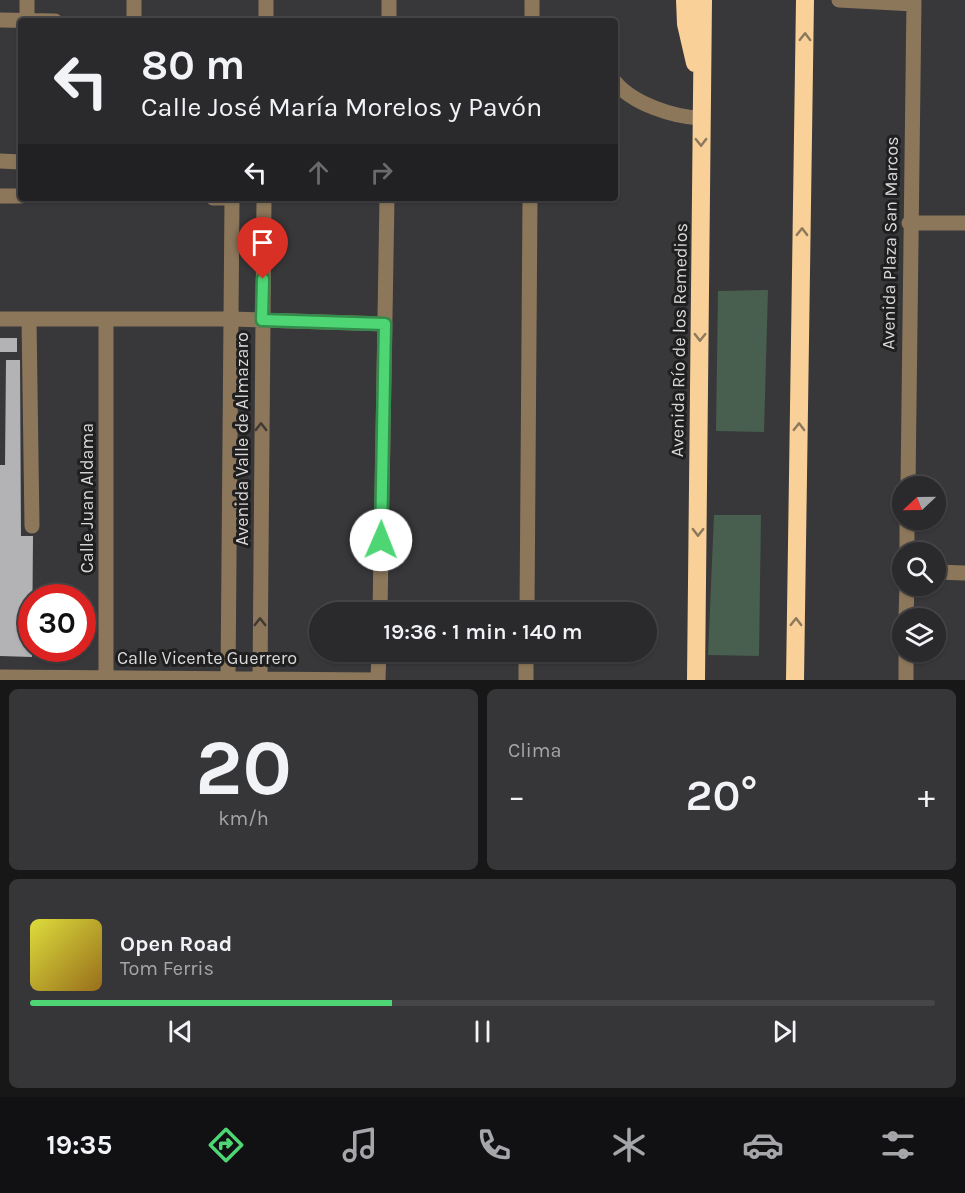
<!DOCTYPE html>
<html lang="es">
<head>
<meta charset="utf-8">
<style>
	body { margin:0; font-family:Karla,sans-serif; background:#363538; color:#f1f3f6; height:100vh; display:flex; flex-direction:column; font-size:22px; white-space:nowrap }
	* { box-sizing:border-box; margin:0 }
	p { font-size:20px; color:#a5a6a9 }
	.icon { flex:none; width:33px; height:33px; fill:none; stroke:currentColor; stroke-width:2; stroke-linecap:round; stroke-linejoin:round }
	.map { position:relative; height:680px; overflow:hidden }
	.panel { display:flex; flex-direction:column; gap:9px; padding:9px; background:#171718; flex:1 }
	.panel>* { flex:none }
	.top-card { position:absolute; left:18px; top:18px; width:600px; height:183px; border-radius:6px; box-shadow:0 2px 4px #0004,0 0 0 2px #464548; background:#2a292c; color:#f1f3f6; overflow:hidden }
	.needle { width:39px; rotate:248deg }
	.buttons { position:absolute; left:892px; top:476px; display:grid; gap:12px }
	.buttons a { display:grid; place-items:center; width:54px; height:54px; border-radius:50%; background:#2a292c; box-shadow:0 2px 4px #0004,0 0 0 2px #464548; font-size:30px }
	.speed { position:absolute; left:18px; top:584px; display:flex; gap:12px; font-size:30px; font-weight:700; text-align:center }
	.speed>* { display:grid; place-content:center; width:78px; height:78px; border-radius:50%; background:#2a292c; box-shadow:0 2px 4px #0004,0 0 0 2px #464548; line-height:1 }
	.speed .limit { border:9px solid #d22; background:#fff; color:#111 }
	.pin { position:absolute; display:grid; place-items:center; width:51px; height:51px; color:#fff; margin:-62px -26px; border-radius:50% 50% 50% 0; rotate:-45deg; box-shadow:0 0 6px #0007 }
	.pin .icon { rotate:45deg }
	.me { position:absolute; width:66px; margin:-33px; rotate:1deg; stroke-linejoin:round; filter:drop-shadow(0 0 4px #0008) }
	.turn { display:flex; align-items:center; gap:21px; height:126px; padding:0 24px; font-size:27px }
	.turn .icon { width:78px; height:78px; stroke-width:2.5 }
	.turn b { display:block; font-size:42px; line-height:51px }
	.lanes { display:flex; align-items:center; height:57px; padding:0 24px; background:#0003; justify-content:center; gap:30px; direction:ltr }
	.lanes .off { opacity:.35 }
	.big { font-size:45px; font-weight:600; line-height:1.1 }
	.panel .card { flex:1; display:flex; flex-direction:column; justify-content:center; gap:9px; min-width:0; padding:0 21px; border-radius:9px; background:#363538 }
	.panel .dial { align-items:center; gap:0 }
	.dial b { font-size:78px; line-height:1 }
	.song { display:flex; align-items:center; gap:18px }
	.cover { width:72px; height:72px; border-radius:9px; background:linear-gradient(135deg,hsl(60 70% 55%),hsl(40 70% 35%)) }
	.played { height:6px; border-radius:3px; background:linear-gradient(90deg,#4ed675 40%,#464548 40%) }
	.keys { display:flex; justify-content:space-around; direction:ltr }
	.heat { display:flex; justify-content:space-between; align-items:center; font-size:33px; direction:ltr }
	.panel .tiles { flex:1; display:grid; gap:9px; grid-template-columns:1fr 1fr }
	.card:last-child { grid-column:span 2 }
	.trip { position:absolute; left:309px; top:602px; width:348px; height:60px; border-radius:30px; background:#2a292c; box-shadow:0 2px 4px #0004,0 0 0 2px #464548; font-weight:600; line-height:60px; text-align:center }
	.dock { display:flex; height:96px; justify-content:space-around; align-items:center; background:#111012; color:#a5a6a9 }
	.dock .icon { width:42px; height:42px }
	.dock .selected { color:#4ed675 }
	.dock b { font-size:27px; color:#f1f3f6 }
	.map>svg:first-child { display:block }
</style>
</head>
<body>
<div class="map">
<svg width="965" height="680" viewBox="0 0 965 680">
	<rect width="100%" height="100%" fill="#38373a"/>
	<path fill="#485e4f" d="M 768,290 L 764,432 L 716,431 L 718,291 Z
		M 714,515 L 761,515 L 759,656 L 708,655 Z"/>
	<path fill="#b3b2b5" d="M 0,338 L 17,338 L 17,352 L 0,352 Z
		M 6,360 L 20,360 L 21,536 L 33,536 L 32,657 L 0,656 L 0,465 L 5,465 Z"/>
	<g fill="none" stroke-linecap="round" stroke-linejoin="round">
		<path stroke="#8c775b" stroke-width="15" d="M 134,0 L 134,21
			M 266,0 L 266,21
			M 839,0 L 914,4
			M 0,20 L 55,21
			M 27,20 L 27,0
			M 389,21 L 389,0
			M 532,21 L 532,0
			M 615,82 C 633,104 674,117 700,118
			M 0,161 L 21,162
			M 0,196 L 21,196
			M 213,198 L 232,198
			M 909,223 L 965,223
			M 0,319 L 231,319 L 385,324
			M 29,319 L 32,526
			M 908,486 L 914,0
			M 907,552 L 907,519
			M 936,572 L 965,573
			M 380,612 L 387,198
			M 527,612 L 530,198
			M 906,618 L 907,585
			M 0,677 L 378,680
			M 106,677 L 106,320
			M 228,680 L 232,198
			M 260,680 L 264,198
			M 378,680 L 379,651
			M 526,680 L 526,651
			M 906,680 L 906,651"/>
		<path stroke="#f9d097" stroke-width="18" d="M 685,0 L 686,24 L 695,63
			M 696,680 L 703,0
			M 795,680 L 805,0"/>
	</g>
	<defs><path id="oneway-chevron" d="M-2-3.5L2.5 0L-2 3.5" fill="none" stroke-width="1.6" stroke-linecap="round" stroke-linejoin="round" transform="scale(1.5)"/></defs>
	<g stroke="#8c785c">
		<use href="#oneway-chevron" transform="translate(805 37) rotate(-89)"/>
		<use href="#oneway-chevron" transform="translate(701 142) rotate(89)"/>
		<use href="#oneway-chevron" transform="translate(802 232) rotate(-89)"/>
		<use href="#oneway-chevron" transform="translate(700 337) rotate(91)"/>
		<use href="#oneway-chevron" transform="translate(799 427) rotate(-89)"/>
		<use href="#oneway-chevron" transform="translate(698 532) rotate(91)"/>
		<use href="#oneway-chevron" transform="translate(796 622) rotate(-89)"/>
	</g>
	<g stroke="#403932">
		<use href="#oneway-chevron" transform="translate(261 427) rotate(-90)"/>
		<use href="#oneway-chevron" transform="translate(260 622) rotate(-90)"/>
	</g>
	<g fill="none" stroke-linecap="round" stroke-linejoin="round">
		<g stroke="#338b4c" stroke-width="15">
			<path id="route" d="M 263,279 L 262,320 L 385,324 L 381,540"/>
		</g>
		<use href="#route" stroke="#4ed675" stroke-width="10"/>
	</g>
	<g text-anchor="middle" stroke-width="6" stroke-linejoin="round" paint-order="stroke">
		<g font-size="18" fill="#dadadb" stroke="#1f1f20">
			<text transform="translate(890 243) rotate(-89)" y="6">Avenida Plaza San Marcos</text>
			<text transform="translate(679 340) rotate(-89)" y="6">Avenida Río de los Remedios</text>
			<text transform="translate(242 439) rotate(-90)" y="6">Avenida Valle de Almazaro</text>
			<text transform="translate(87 498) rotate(-90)" y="6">Calle Juan Aldama</text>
			<text x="207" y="664">Calle Vicente Guerrero</text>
		</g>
	</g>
</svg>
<div class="buttons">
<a><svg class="needle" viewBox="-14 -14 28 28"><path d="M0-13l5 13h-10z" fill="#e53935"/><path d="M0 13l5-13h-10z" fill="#a5a6a9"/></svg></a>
<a><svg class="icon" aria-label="search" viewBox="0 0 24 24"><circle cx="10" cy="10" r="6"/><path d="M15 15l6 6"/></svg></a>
<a><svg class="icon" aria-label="layers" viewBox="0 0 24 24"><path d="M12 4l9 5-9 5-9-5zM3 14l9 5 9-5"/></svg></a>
</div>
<div class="speed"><div class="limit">30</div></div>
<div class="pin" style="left:263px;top:279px;background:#d93025"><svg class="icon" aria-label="arrive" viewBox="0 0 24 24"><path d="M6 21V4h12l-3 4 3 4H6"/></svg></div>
<svg class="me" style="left:381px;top:540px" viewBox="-20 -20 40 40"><circle r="19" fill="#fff"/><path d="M0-13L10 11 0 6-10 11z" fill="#4ed675"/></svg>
<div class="trip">19:36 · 1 min · 140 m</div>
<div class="top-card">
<div class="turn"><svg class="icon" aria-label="left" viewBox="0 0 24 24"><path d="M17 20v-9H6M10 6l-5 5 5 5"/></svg><div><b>80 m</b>Calle José María Morelos y Pavón</div></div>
<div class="lanes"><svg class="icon" aria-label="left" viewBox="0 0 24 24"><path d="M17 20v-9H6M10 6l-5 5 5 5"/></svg><svg class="icon off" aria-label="ahead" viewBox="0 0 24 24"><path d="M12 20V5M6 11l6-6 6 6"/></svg><svg class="icon off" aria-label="right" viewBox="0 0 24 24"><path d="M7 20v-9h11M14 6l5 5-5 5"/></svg></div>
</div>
</div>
<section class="panel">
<div class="tiles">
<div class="card dial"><b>20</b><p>km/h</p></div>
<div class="card"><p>Clima</p>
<div class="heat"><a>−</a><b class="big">20°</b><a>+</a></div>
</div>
<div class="card">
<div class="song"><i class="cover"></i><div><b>Open Road</b><p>Tom Ferris</p></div></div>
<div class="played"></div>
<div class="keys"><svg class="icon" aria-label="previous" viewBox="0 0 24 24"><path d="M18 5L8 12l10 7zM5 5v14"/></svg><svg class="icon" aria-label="pause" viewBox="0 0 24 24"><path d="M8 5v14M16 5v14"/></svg><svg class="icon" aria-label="next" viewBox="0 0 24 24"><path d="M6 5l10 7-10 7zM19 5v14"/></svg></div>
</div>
</div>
</section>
<nav class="dock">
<b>19:35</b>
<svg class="icon selected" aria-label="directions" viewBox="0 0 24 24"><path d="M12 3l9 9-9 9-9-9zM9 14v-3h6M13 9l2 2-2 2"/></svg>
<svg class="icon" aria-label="music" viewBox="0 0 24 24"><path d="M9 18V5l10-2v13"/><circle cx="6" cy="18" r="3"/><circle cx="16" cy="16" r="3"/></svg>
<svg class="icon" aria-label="phone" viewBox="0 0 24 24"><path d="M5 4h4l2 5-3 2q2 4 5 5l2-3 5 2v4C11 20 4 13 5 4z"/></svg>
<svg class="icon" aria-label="climate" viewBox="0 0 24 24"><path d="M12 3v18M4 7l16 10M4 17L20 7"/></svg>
<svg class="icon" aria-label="car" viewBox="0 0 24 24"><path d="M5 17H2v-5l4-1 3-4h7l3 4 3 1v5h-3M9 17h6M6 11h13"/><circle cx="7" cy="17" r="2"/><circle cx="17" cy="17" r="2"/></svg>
<svg class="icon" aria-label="filters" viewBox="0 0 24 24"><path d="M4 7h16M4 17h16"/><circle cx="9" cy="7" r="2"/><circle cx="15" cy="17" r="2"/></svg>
</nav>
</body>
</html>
